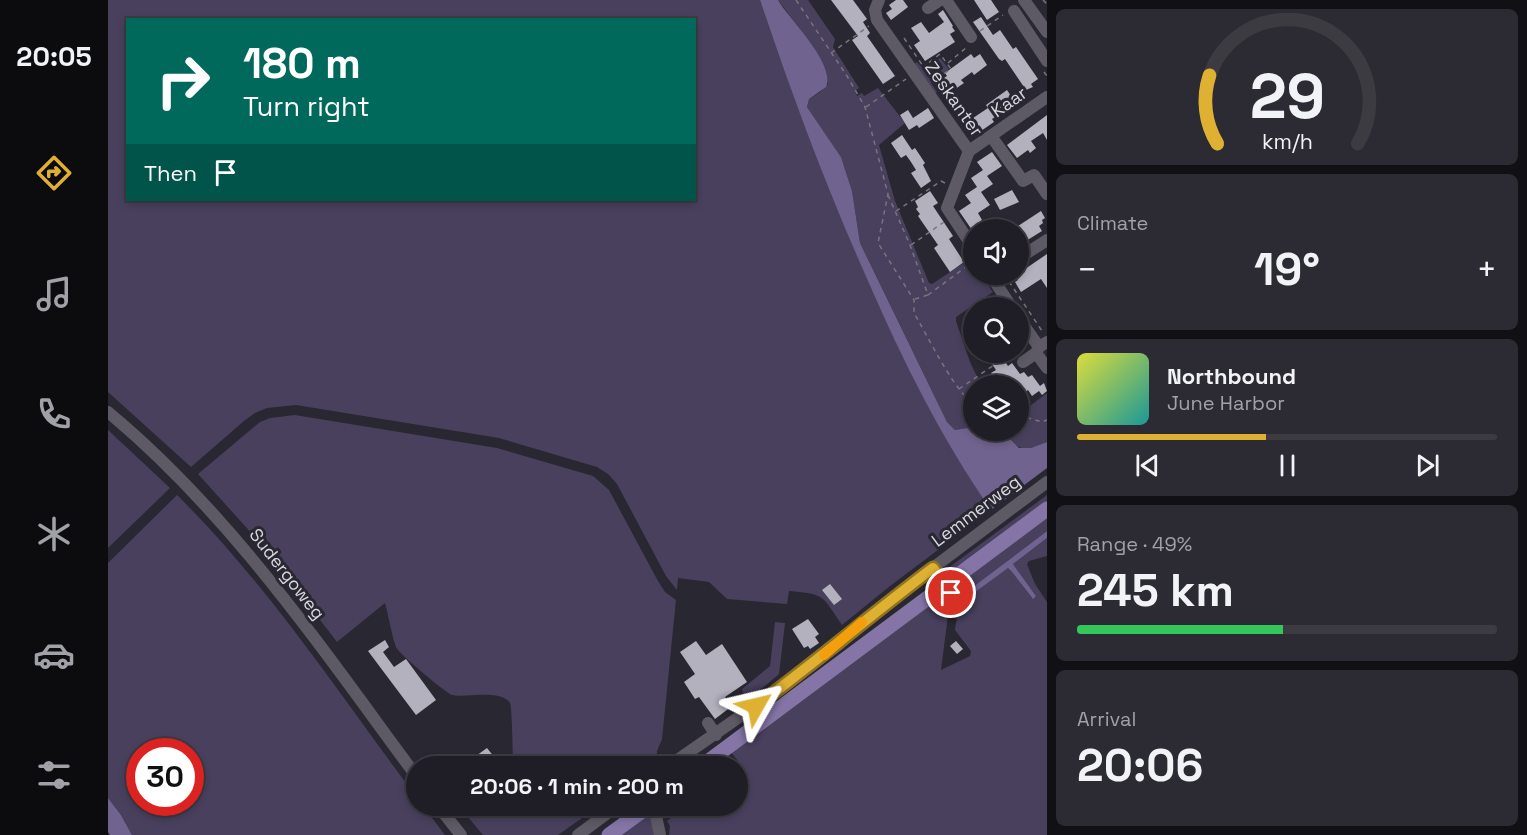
<!DOCTYPE html>
<html lang="en">
<head>
<meta charset="utf-8">
<style>
	body { margin:0; font-family:"Space Grotesk",sans-serif; background:#2c2a32; color:#f1f3f6; height:100vh; display:flex; flex-direction:column; font-size:22px; white-space:nowrap }
	* { box-sizing:border-box; margin:0 }
	p { font-size:20px; color:#a1a2a7 }
	.icon { flex:none; width:33px; height:33px; fill:none; stroke:currentColor; stroke-width:2; stroke-linecap:round; stroke-linejoin:round }
	.map { position:relative; flex:1; overflow:hidden }
	.details { display:flex; flex-direction:column; gap:9px; padding:9px; background:#111014; width:480px }
	.details>* { flex:none }
	.guide { position:absolute; left:18px; top:18px; width:570px; height:183px; border-radius:0px; box-shadow:0 3px 9px #0003,0 0 0 2px #3c3b42; background:#00695c; color:#fff; overflow:hidden }
	.tools { position:absolute; left:855px; top:219px; display:grid; gap:12px }
	.tools a { display:grid; place-items:center; width:66px; height:66px; border-radius:50%; background:#1f1d25; box-shadow:0 3px 9px #0003,0 0 0 2px #3c3b42; font-size:30px }
	.speed { position:absolute; left:18px; top:738px; display:flex; gap:12px; font-size:30px; font-weight:700; text-align:center }
	.speed>* { display:grid; place-content:center; width:78px; height:78px; border-radius:50%; background:#1f1d25; box-shadow:0 3px 9px #0003,0 0 0 2px #3c3b42; line-height:1 }
	.speed .limit { border:9px solid #d22; background:#fff; color:#111 }
	.pin { position:absolute; display:grid; place-items:center; width:51px; height:51px; color:#fff; margin:-26px; border:3px solid #fff; border-radius:50%; box-shadow:0 2px 6px #0007 }
	.me { position:absolute; width:66px; margin:-33px; rotate:53deg; stroke-linejoin:round; filter:drop-shadow(0 0 4px #0008) }
	.turn { display:flex; align-items:center; gap:21px; height:126px; padding:0 18px; font-size:27px }
	.turn .icon { width:78px; height:78px; stroke-width:2.5 }
	.turn b { display:block; font-size:42px; line-height:51px }
	.then { display:flex; align-items:center; height:57px; padding:0 18px; background:#0003; gap:12px; font-size:22px }
	.big { font-size:45px; font-weight:800; line-height:1.1 }
	.details .tile { flex:1; display:flex; flex-direction:column; justify-content:center; gap:9px; min-width:0; padding:0 21px; border-radius:9px; background:#2c2a32 }
	.details .dial { align-items:center; gap:0 }
	.dial svg { height:156px; overflow:visible; fill:none; stroke:#3c3b42; stroke-width:7; stroke-linecap:round; text-anchor:middle }
	.dial text { fill:#f1f3f6; stroke:none }
	.song { display:flex; align-items:center; gap:18px }
	.cover { width:72px; height:72px; border-radius:9px; background:linear-gradient(135deg,hsl(60 70% 55%),hsl(180 70% 35%)) }
	.played { height:6px; border-radius:3px; background:linear-gradient(90deg,#deb133 45%,#3c3b42 45%) }
	.keys { display:flex; justify-content:space-around; direction:ltr }
	.heat { display:flex; justify-content:space-between; align-items:center; font-size:33px; direction:ltr }
	.charge { height:9px; border-radius:4px; background:linear-gradient(90deg,#34c759 49%,#3c3b42 0) }
	.trip { position:absolute; left:298px; top:756px; width:342px; height:60px; border-radius:30px; background:#1f1d25; box-shadow:0 3px 9px #0003,0 0 0 2px #3c3b42; font-weight:800; line-height:60px; text-align:center }
	main { display:flex; flex:1; min-height:0 }
	.dock { display:flex; flex-direction:column; width:108px; justify-content:space-around; align-items:center; background:#0c0c0f; color:#a1a2a7 }
	.dock .icon { width:42px; height:42px }
	.dock .active { color:#deb133 }
	.dock b { font-size:27px; color:#f1f3f6 }
	.map>svg:first-child { display:block }
</style>
</head>
<body>
<main>
<nav class="dock">
<b>20:05</b>
<svg class="icon active" aria-label="directions" viewBox="0 0 24 24"><path d="M12 3l9 9-9 9-9-9zM9 14v-3h6M13 9l2 2-2 2"/></svg>
<svg class="icon" aria-label="music" viewBox="0 0 24 24"><path d="M9 18V5l10-2v13"/><circle cx="6" cy="18" r="3"/><circle cx="16" cy="16" r="3"/></svg>
<svg class="icon" aria-label="phone" viewBox="0 0 24 24"><path d="M5 4h4l2 5-3 2q2 4 5 5l2-3 5 2v4C11 20 4 13 5 4z"/></svg>
<svg class="icon" aria-label="climate" viewBox="0 0 24 24"><path d="M12 3v18M4 7l16 10M4 17L20 7"/></svg>
<svg class="icon" aria-label="car" viewBox="0 0 24 24"><path d="M5 17H2v-5l4-1 3-4h7l3 4 3 1v5h-3M9 17h6M6 11h13"/><circle cx="7" cy="17" r="2"/><circle cx="17" cy="17" r="2"/></svg>
<svg class="icon" aria-label="filters" viewBox="0 0 24 24"><path d="M4 7h16M4 17h16"/><circle cx="9" cy="7" r="2"/><circle cx="15" cy="17" r="2"/></svg>
</nav>
<div class="map">
<svg width="939" height="835" viewBox="0 0 939 835">
	<rect width="100%" height="100%" fill="#292731"/>
	<path fill="#48405d" fill-rule="evenodd" d="M 0,0 L 652,0 C 685,97 721,192 762,285 C 797,363 834,439 883,510 L 782,586 L 734,625 C 714,596 718,594 681,591 L 679,604 L 619,599 L 601,582 L 570,578 L 569,590 L 558,576 L 509,484 L 500,474 L 489,467 L 391,438 L 188,405 L 159,408 L 147,413 L 136,421 L 83,467 L 0,392 ZM 20,20 L 586,20 L 586,200 L 20,200 Z
		M 670,0 L 700,0 L 727,39 L 725,47 L 751,88 L 747,91 L 749,96 L 754,93 L 756,96 L 770,88 L 797,123 L 771,145 L 787,201 L 821,283 L 824,284 L 862,259 L 865,264 L 866,274 L 873,275 L 885,292 L 848,317 L 848,321 L 862,362 L 873,385 L 866,386 L 865,427 L 847,430 L 839,422 L 752,243 L 744,191 L 733,157 L 699,107 L 701,99 L 712,92 L 720,84 L 713,62 L 700,40 Z
		M 832,58 L 841,69 L 823,83 L 829,92 L 825,95 L 804,66 L 809,62 L 816,70 Z
		M 939,393 L 939,442 C 915,453 910,450 894,431 L 910,430 L 911,407 L 918,409 Z
		M 187,415 L 389,448 L 485,476 L 501,490 L 550,581 L 557,592 L 568,600 L 554,739 L 549,751 L 549,763 L 543,766 L 405,766 C 405,758 404,706 402,703 C 392,689 358,698 344,695 C 338,693 290,653 288,647 C 283,633 281,617 277,603 L 229,642 L 156,547 L 90,474 L 152,422 L 162,418 Z
		M 0,430 L 62,488 L 0,548 Z
		M 69,495 C 161,586 232,695 309,798 L 309,806 L 315,806 L 337,835 L 24,835 L 13,815 L 0,798 L 0,563 ZM 32,752 L 82,752 L 82,802 L 32,802 Z
		M 939,495 L 939,503 L 837,579 L 832,574 Z
		M 939,515 L 939,531 L 856,594 L 900,568 L 904,572 L 924,598 L 928,596 L 905,564 L 939,538 L 939,556 L 921,561 L 919,564 L 927,584 L 939,602 L 939,835 L 561,835 L 562,826 L 559,821 L 579,806 L 606,806 L 615,816 L 630,806 L 633,765 L 622,751 L 823,601 L 829,601 L 839,594 L 846,605 L 841,608 L 833,670 L 862,656 L 863,651 L 847,630 L 850,609 L 845,590 L 850,581 Z
		M 667,622 L 677,623 L 671,674 L 637,703 L 634,689 L 662,666 Z
		M 376,806 L 491,806 L 450,835 L 375,835 L 360,817 Z
		M 546,807 L 550,835 L 508,835 Z"/>
	<path fill="#70638f" d="M 652,0 L 670,0 C 681,19 728,64 718,87 L 701,99 L 699,107 L 733,157 L 744,191 L 752,243 L 839,422 L 847,430 L 865,427 L 866,430 L 894,431 L 911,448 L 923,448 L 939,442 L 939,468 L 883,510 C 833,438 795,361 760,281 C 719,189 684,95 652,0 Z
		M 939,531 L 939,538 L 905,564 L 928,596 L 925,599 L 904,572 L 900,568 L 859,598 L 856,597 L 857,593 Z
		M 0,798 L 13,815 L 24,835 L 2,835 L 0,832 Z"/>
	<path fill="#b4b1be" d="M 723,0 L 745,0 L 759,19 L 755,22 L 762,33 L 759,36 L 787,76 L 775,84 L 744,40 L 750,36 Z
		M 788,0 L 795,0 L 800,7 L 783,20 L 778,13 L 784,9 L 781,5 Z
		M 866,0 L 883,0 L 891,12 L 879,20 Z
		M 835,10 L 845,26 L 844,27 L 847,31 L 842,34 L 847,42 L 817,61 L 806,45 L 812,41 L 803,28 L 813,22 L 821,33 L 836,22 L 830,14 Z
		M 873,17 L 885,35 L 892,30 L 905,49 L 908,47 L 930,79 L 923,84 L 925,87 L 918,90 L 897,59 L 894,61 L 891,59 L 865,22 Z
		M 863,54 L 866,58 L 872,54 L 879,65 L 866,75 L 864,72 L 853,80 L 856,83 L 840,94 L 831,81 L 839,76 L 837,73 Z
		M 899,90 L 905,99 L 903,100 L 905,105 L 884,119 L 886,122 L 870,133 L 867,129 L 865,131 L 859,122 L 880,108 L 878,105 Z
		M 820,108 L 826,118 L 811,128 L 809,125 L 801,130 L 792,115 L 800,110 L 805,118 Z
		M 939,115 L 939,140 L 935,133 L 923,141 L 928,148 L 922,153 L 920,150 L 909,158 L 899,145 Z
		M 794,135 L 804,150 L 807,148 L 817,163 L 815,165 L 823,181 L 813,188 L 803,173 L 808,170 L 803,162 L 798,155 L 793,158 L 783,143 Z
		M 884,152 L 894,166 L 879,176 L 885,184 L 873,192 L 882,205 L 870,213 L 874,220 L 869,224 L 873,230 L 864,230 L 851,211 L 863,203 L 857,195 L 869,187 L 863,178 L 875,170 L 869,162 Z
		M 904,190 L 911,202 L 892,210 L 886,199 Z
		M 822,191 L 830,203 L 825,206 L 845,236 L 841,239 L 856,262 L 842,272 L 826,248 L 830,245 L 810,216 L 812,214 L 808,209 L 810,207 L 807,201 Z
		M 933,211 L 937,218 L 934,220 L 935,223 L 931,226 L 934,231 L 918,241 L 916,238 L 910,241 L 910,226 Z
		M 939,254 L 939,288 L 933,279 L 913,292 L 907,282 L 910,280 L 907,275 L 910,274 L 910,270 L 915,266 L 917,269 Z
		M 876,352 L 891,352 L 900,366 L 904,363 L 912,374 L 916,372 L 920,377 L 924,375 L 932,386 L 936,383 L 939,391 L 934,395 L 931,391 L 924,396 L 920,390 L 916,393 L 910,386 L 898,386 L 895,382 L 891,384 L 883,373 L 888,370 Z
		M 722,584 L 734,599 L 726,605 L 714,590 Z
		M 700,619 L 711,634 L 707,637 L 711,643 L 702,649 L 700,646 L 696,648 L 684,629 Z
		M 277,640 L 281,647 L 275,652 L 286,667 L 298,659 L 328,700 L 308,715 L 260,651 Z
		M 588,641 L 598,655 L 614,644 L 639,682 L 617,697 L 624,706 L 607,719 L 591,697 L 587,699 L 576,682 L 587,674 L 572,652 Z
		M 848,641 L 855,649 L 849,654 L 842,646 Z
		M 379,748 L 391,763 L 387,766 L 354,766 Z"/>
	<g fill="none" stroke-linecap="round" stroke-linejoin="round">
		<path stroke="#77757d" stroke-width="1.5" stroke-dasharray="4.5 4.5" stroke-linecap="butt" d="M 688,0 L 739,76 L 757,107 L 780,194 L 770,243 L 806,300 L 806,313 C 817,331 849,397 866,403
			M 935,0 L 939,4
			M 872,31 L 895,15
			M 796,38 L 815,66
			M 723,53 L 761,26
			M 840,63 L 859,47
			M 814,68 L 832,54 L 843,69 L 825,81
			M 936,72 L 939,76
			M 826,81 L 864,136
			M 758,107 L 798,79
			M 780,195 L 802,245 L 820,295 L 807,299
			M 788,211 L 833,181 L 837,183
			M 803,245 L 836,222
			M 910,268 L 917,263
			M 896,274 L 934,331
			M 820,295 L 866,261
			M 851,389 L 905,352
			M 910,415 L 934,422 L 939,420"/>
		<path stroke="#5d5a65" stroke-width="12" d="M 771,0 L 767,10 L 769,20 L 861,151 L 839,208 L 866,249
			M 838,0 L 863,37
			M 916,0 L 939,32
			M 820,8 L 832,0
			M 906,11 L 939,61
			M 883,136 L 915,181 L 926,175 L 939,194
			M 861,151 L 939,97
			M 919,253 L 939,240
			M 882,274 L 904,308
			M 910,317 L 931,347 L 939,342
			M 928,353 L 939,368
			M 915,362 L 928,353 L 931,347
			M 0,412 C 124,515 214,649 309,777
			M 825,568 L 843,593 L 847,603
			M 600,723 L 608,735
			M 561,766 L 667,692 L 730,645 L 761,616 L 939,482
			M 330,806 L 353,835
			M 470,835 L 509,806
			M 552,835 L 548,816 L 557,806"/>
		<path stroke="#8475a6" stroke-width="15" d="M 594,766 L 939,509
			M 501,835 L 541,806"/>
	</g>
	<g fill="none" stroke-linecap="round" stroke-linejoin="round">
		<g stroke="#907321" stroke-width="15">
			<path id="route" d="M 648,706 C 708,662 765,613 825,568 L 843,593"/>
		</g>
		<use href="#route" stroke="#deb133" stroke-width="10"/>
		<path stroke="#f59e0b" stroke-width="10" d="M 716,655 L 754,622"/>
	</g>
	<g text-anchor="middle" stroke-width="6" stroke-linejoin="round" paint-order="stroke">
		<g font-size="18" fill="#d9d7de" stroke="#292731">
			<text transform="translate(846 99) rotate(55)" y="6">Zeskanter</text>
			<text transform="translate(901 102) rotate(-35)" y="6">Kaar</text>
			<text transform="translate(868 511) rotate(-37)" y="6">Lemmerweg</text>
			<text transform="translate(179 574) rotate(52)" y="6">Sudergoweg</text>
		</g>
	</g>
</svg>
<div class="tools">
<a><svg class="icon" aria-label="sound" viewBox="0 0 24 24"><path d="M4 9h4l5-4v14l-5-4H4zM17 9q2 3 0 6"/></svg></a>
<a><svg class="icon" aria-label="search" viewBox="0 0 24 24"><circle cx="10" cy="10" r="6"/><path d="M15 15l6 6"/></svg></a>
<a><svg class="icon" aria-label="layers" viewBox="0 0 24 24"><path d="M12 4l9 5-9 5-9-5zM3 14l9 5 9-5"/></svg></a>
</div>
<div class="speed"><div class="limit">30</div></div>
<div class="pin" style="left:843px;top:593px;background:#d93025"><svg class="icon" aria-label="arrive" viewBox="0 0 24 24"><path d="M6 21V4h12l-3 4 3 4H6"/></svg></div>
<svg class="me" style="left:648px;top:706px" viewBox="-20 -20 40 40"><path d="M0-17L14 15 0 8-14 15z" fill="#deb133" stroke="#fff" stroke-width="4"/></svg>
<div class="trip">20:06 · 1 min · 200 m</div>
<div class="guide">
<div class="turn"><svg class="icon" aria-label="right" viewBox="0 0 24 24"><path d="M7 20v-9h11M14 6l5 5-5 5"/></svg><div><b>180 m</b>Turn right</div></div>
<div class="then">Then<svg class="icon" aria-label="arrive" viewBox="0 0 24 24"><path d="M6 21V4h12l-3 4 3 4H6"/></svg></div>
</div>
</div>
<section class="details">
<div class="tile dial"><svg viewBox="0 0 100 80">
<path d="M14 69A42 42 0 1 1 86 69"/>
<path d="M14 69A42 42 0 0 1 10 34" stroke="#deb133"/>
<text x="50" y="56" font-size="32" font-weight="700">29</text>
<text x="50" y="72" font-size="11">km/h</text>
</svg></div>
<div class="tile"><p>Climate</p>
<div class="heat"><a>−</a><b class="big">19°</b><a>+</a></div>
</div>
<div class="tile">
<div class="song"><i class="cover"></i><div><b>Northbound</b><p>June Harbor</p></div></div>
<div class="played"></div>
<div class="keys"><svg class="icon" aria-label="previous" viewBox="0 0 24 24"><path d="M18 5L8 12l10 7zM5 5v14"/></svg><svg class="icon" aria-label="pause" viewBox="0 0 24 24"><path d="M8 5v14M16 5v14"/></svg><svg class="icon" aria-label="next" viewBox="0 0 24 24"><path d="M6 5l10 7-10 7zM19 5v14"/></svg></div>
</div>
<div class="tile"><p>Range · 49%</p><b class="big">245 km</b><div class="charge"></div></div>
<div class="tile"><p>Arrival</p><b class="big">20:06</b></div>
</section>
</main>
</body>
</html>
